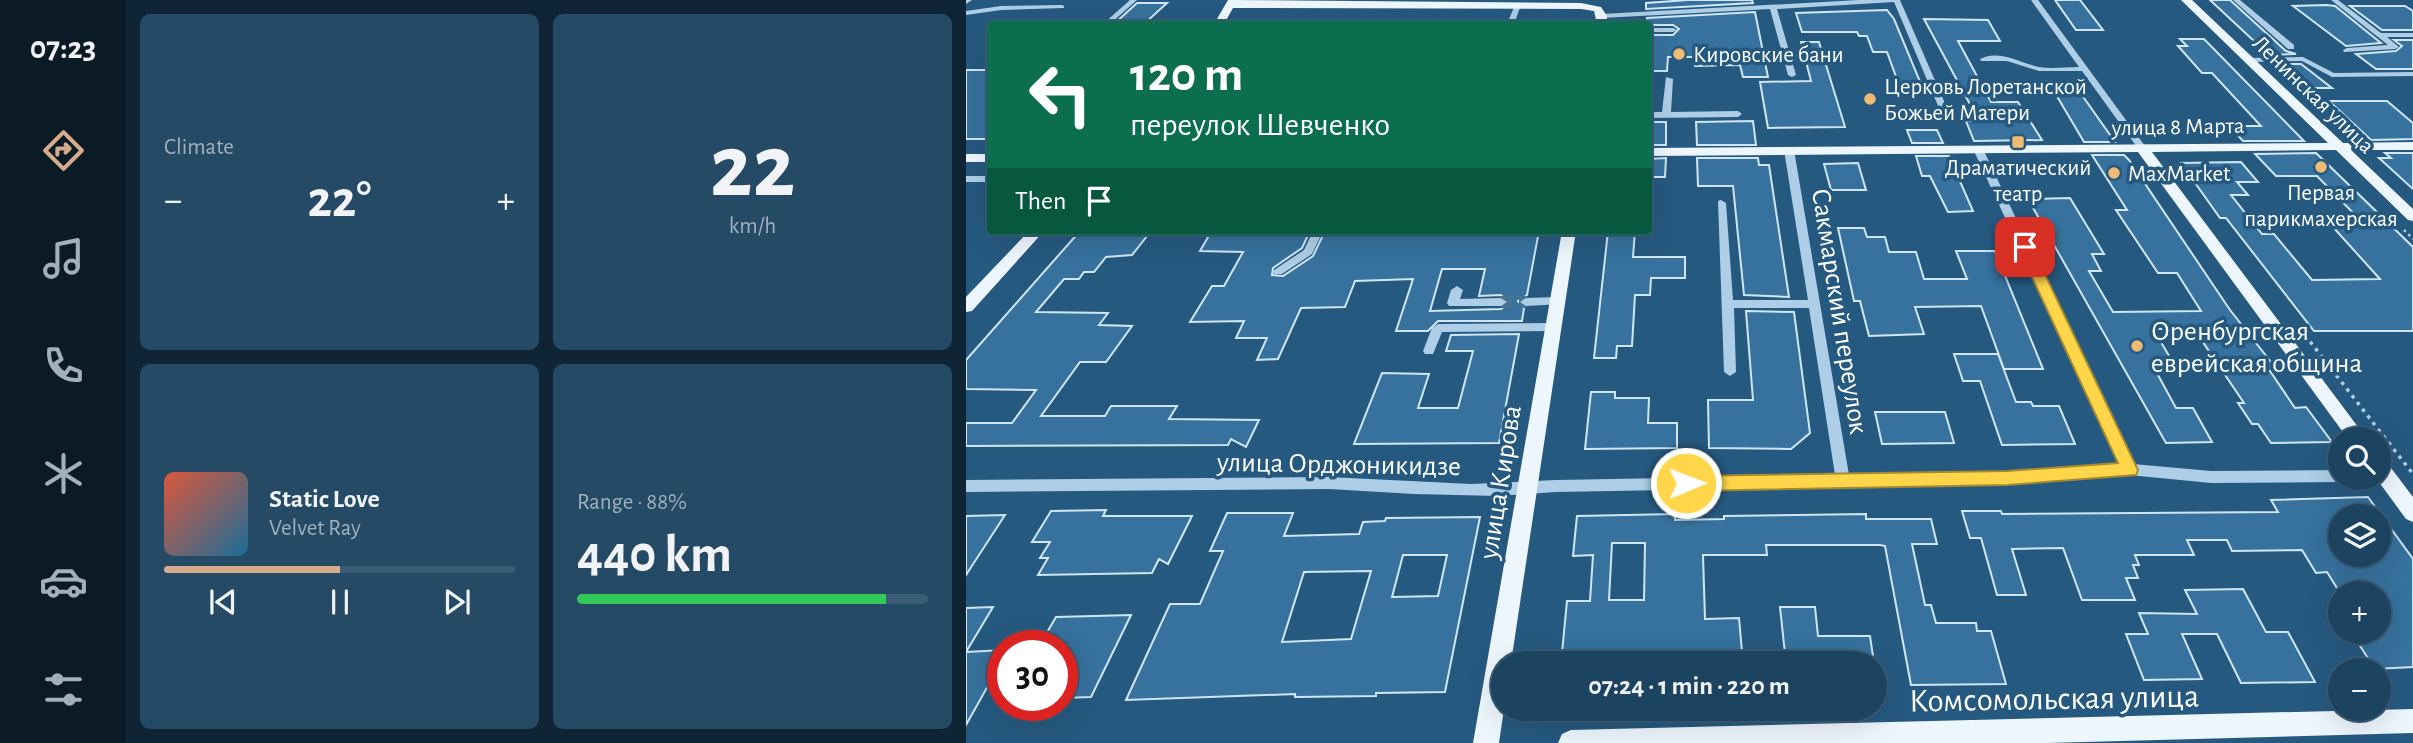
<!DOCTYPE html>
<html lang="en">
<head>
<meta charset="utf-8">
<style>
	body { margin:0; font-family:"Alegreya Sans",sans-serif; background:#254a66; color:#f1f3f6; height:100vh; display:flex; flex-direction:column; font-size:26px; white-space:nowrap }
	* { box-sizing:border-box; margin:0 }
	p { font-size:23px; color:#a0b0bd }
	.icon { flex:none; width:38px; height:38px; fill:none; stroke:currentColor; stroke-width:2; stroke-linecap:round; stroke-linejoin:round }
	.map { position:relative; flex:1; overflow:hidden }
	.drawer { display:flex; flex-direction:column; gap:14px; padding:14px; background:#0f2535; width:840px }
	.drawer>* { flex:none }
	.top-card { position:absolute; left:21px; top:21px; width:665px; height:214px; border-radius:7px; box-shadow:0 7px 28px #0002,0 0 0 2px #3a5c75; background:#0b6e4f; color:#fff; overflow:hidden }
	.tools { position:absolute; left:1362px; top:427px; display:grid; gap:14px }
	.tools a { display:grid; place-items:center; width:63px; height:63px; border-radius:50%; background:#1c4360; box-shadow:0 7px 28px #0002,0 0 0 2px #3a5c75; font-size:35px }
	.speed { position:absolute; left:21px; top:630px; display:flex; gap:14px; font-size:35px; font-weight:700; text-align:center }
	.speed>* { display:grid; place-content:center; width:91px; height:91px; border-radius:50%; background:#1c4360; box-shadow:0 7px 28px #0002,0 0 0 2px #3a5c75; line-height:1 }
	.speed .limit { border:10px solid #d22; background:#fff; color:#111 }
	.pin { position:absolute; display:grid; place-items:center; width:60px; height:60px; color:#fff; margin:-30px; border-radius:14px; box-shadow:0 4px 10px #0006 }
	.me { position:absolute; width:77px; margin:-38px; rotate:89deg; stroke-linejoin:round; filter:drop-shadow(0 0 5px #0008) }
	.turn { display:flex; align-items:center; gap:24px; height:147px; padding:0 28px; font-size:32px }
	.turn .icon { width:91px; height:91px; stroke-width:2.5 }
	.turn b { display:block; font-size:49px; line-height:60px }
	.then { display:flex; align-items:center; height:66px; padding:0 28px; background:#0003; gap:14px; font-size:26px }
	.big { font-size:52px; font-weight:600; line-height:1.1 }
	.drawer .tile { flex:1; display:flex; flex-direction:column; justify-content:center; gap:10px; min-width:0; padding:0 24px; border-radius:10px; background:#254a66 }
	.drawer .dial { align-items:center; gap:0 }
	.dial b { font-size:91px; line-height:1 }
	.song { display:flex; align-items:center; gap:21px }
	.cover { width:84px; height:84px; border-radius:10px; background:linear-gradient(135deg,hsl(10 70% 55%),hsl(200 70% 35%)) }
	.played { height:7px; border-radius:4px; background:linear-gradient(90deg,#d6ab8b 50%,#3a5c75 50%) }
	.keys { display:flex; justify-content:space-around; direction:ltr }
	.heat { display:flex; justify-content:space-between; align-items:center; font-size:38px; direction:ltr }
	.charge { height:10px; border-radius:5px; background:linear-gradient(90deg,#34c759 88%,#3a5c75 0) }
	.drawer .tiles { flex:1; display:grid; gap:14px; grid-template-columns:repeat(2,1fr) }
	.trip { position:absolute; left:525px; top:651px; width:396px; height:70px; border-radius:35px; background:#1c4360; box-shadow:0 7px 28px #0002,0 0 0 2px #3a5c75; font-weight:600; line-height:70px; text-align:center }
	main { display:flex; flex:1; min-height:0 }
	.tabs { display:flex; flex-direction:column; width:126px; justify-content:space-around; align-items:center; background:#0b1b26; color:#a0b0bd }
	.tabs .icon { width:49px; height:49px }
	.tabs .on { color:#d6ab8b }
	.tabs b { font-size:32px; color:#f1f3f6 }
	.map>svg:first-child { display:block }
</style>
</head>
<body>
<main>
<nav class="tabs">
<b>07:23</b>
<svg class="icon on" aria-label="directions" viewBox="0 0 24 24"><path d="M12 3l9 9-9 9-9-9zM9 14v-3h6M13 9l2 2-2 2"/></svg>
<svg class="icon" aria-label="music" viewBox="0 0 24 24"><path d="M9 18V5l10-2v13"/><circle cx="6" cy="18" r="3"/><circle cx="16" cy="16" r="3"/></svg>
<svg class="icon" aria-label="phone" viewBox="0 0 24 24"><path d="M5 4h4l2 5-3 2q2 4 5 5l2-3 5 2v4C11 20 4 13 5 4z"/></svg>
<svg class="icon" aria-label="climate" viewBox="0 0 24 24"><path d="M12 3v18M4 7l16 10M4 17L20 7"/></svg>
<svg class="icon" aria-label="car" viewBox="0 0 24 24"><path d="M5 17H2v-5l4-1 3-4h7l3 4 3 1v5h-3M9 17h6M6 11h13"/><circle cx="7" cy="17" r="2"/><circle cx="17" cy="17" r="2"/></svg>
<svg class="icon" aria-label="filters" viewBox="0 0 24 24"><path d="M4 7h16M4 17h16"/><circle cx="9" cy="7" r="2"/><circle cx="15" cy="17" r="2"/></svg>
</nav>
<section class="drawer">
<div class="tiles">
<div class="tile"><p>Climate</p>
<div class="heat"><a>−</a><b class="big">22°</b><a>+</a></div>
</div>
<div class="tile dial"><b>22</b><p>km/h</p></div>
<div class="tile">
<div class="song"><i class="cover"></i><div><b>Static Love</b><p>Velvet Ray</p></div></div>
<div class="played"></div>
<div class="keys"><svg class="icon" aria-label="previous" viewBox="0 0 24 24"><path d="M18 5L8 12l10 7zM5 5v14"/></svg><svg class="icon" aria-label="pause" viewBox="0 0 24 24"><path d="M8 5v14M16 5v14"/></svg><svg class="icon" aria-label="next" viewBox="0 0 24 24"><path d="M6 5l10 7-10 7zM19 5v14"/></svg></div>
</div>
<div class="tile"><p>Range · 88%</p><b class="big">440 km</b><div class="charge"></div></div>
</div>
</section>
<div class="map">
<svg width="1447" height="743" viewBox="0 0 1447 743">
	<rect width="100%" height="100%" fill="#265980"/>
	<path fill="#36729d" stroke="#d0e6f5" stroke-width="2" fill-rule="evenodd" d="M 722,0 L 786,0 L 787,3 L 680,9 L 680,3 Z
		M 1089,0 L 1114,0 L 1137,30 L 1110,30 Z
		M 1244,0 L 1264,0 L 1320,51 L 1330,54 L 1303,55 Z
		M 171,3 L 201,3 L 178,24 L 148,24 Z
		M 1360,5 L 1369,6 L 1415,43 L 1380,46 L 1327,6 Z
		M 1384,6 L 1439,6 L 1447,11 L 1447,30 L 1416,30 Z
		M 921,10 L 928,19 L 955,84 L 933,85 L 921,52 L 907,52 L 901,36 L 893,36 L 891,32 L 836,32 L 830,13 Z
		M 789,12 L 802,77 L 777,77 L 774,65 L 729,66 L 729,57 L 702,57 L 701,71 L 682,71 L 682,35 L 707,35 L 713,29 L 707,25 L 682,25 L 681,18 Z
		M 958,19 L 1022,20 L 1034,41 L 992,41 L 1025,102 L 1052,102 L 1076,140 L 1008,141 L 1000,121 L 1013,121 Z
		M 1214,39 L 1238,39 L 1338,141 L 1277,141 L 1263,126 L 1295,126 L 1246,73 L 1236,73 L 1212,46 L 1221,46 Z
		M 1428,40 L 1447,40 L 1447,69 L 1410,69 L 1390,54 L 1430,51 L 1436,46 Z
		M 835,42 L 853,42 L 879,127 L 802,128 L 794,82 L 845,81 Z
		M 1313,64 L 1335,64 L 1366,88 L 1338,88 Z
		M 0,70 L 24,70 L 24,139 L 0,139 Z
		M 1082,81 L 1106,81 L 1149,142 L 1118,142 Z
		M 1363,101 L 1421,101 L 1447,123 L 1447,139 L 1405,140 Z
		M 787,121 L 790,145 L 731,145 L 730,122 Z
		M 682,122 L 700,122 L 700,145 L 682,145 Z
		M 941,130 L 971,130 L 977,143 L 946,143 Z
		M 1350,153 L 1447,247 L 1447,331 L 1348,331 L 1260,218 L 1254,218 L 1215,163 L 1275,162 L 1292,182 L 1271,182 L 1282,195 L 1265,195 L 1296,234 L 1308,234 L 1346,280 L 1414,279 L 1366,226 L 1400,226 L 1351,176 L 1310,176 L 1289,154 Z
		M 1419,153 L 1447,153 L 1447,189 L 1413,158 L 1425,158 Z
		M 1126,155 L 1158,155 L 1163,160 L 1264,310 L 1312,371 L 1304,371 L 1329,408 L 1340,407 L 1366,442 L 1305,443 L 1292,424 L 1286,424 L 1272,403 L 1278,403 L 1228,329 L 1187,329 L 1208,364 L 1186,364 L 1210,408 L 1227,408 L 1246,442 L 1200,443 L 1062,199 L 1104,198 L 1138,254 L 1126,254 L 1135,271 L 1123,271 L 1147,312 L 1235,311 L 1211,273 L 1192,273 L 1150,210 L 1161,210 Z
		M 950,156 L 983,156 L 1007,211 L 982,212 L 964,176 L 956,176 Z
		M 700,158 L 699,177 L 682,177 L 682,159 Z
		M 731,158 L 792,158 L 793,165 L 803,165 L 823,297 L 778,295 L 767,186 L 732,186 Z
		M 892,163 L 900,190 L 865,190 L 858,164 Z
		M 872,228 L 898,228 L 901,237 L 919,237 L 923,252 L 950,252 L 958,279 L 1001,279 L 990,251 L 1029,251 L 1077,369 L 1038,369 L 1015,306 L 949,307 L 958,334 L 903,336 L 894,301 L 888,301 Z
		M 114,231 L 185,231 L 166,255 L 140,257 L 128,272 L 118,272 L 113,279 L 98,279 L 70,312 L 142,313 L 133,325 L 166,326 L 140,362 L 114,362 L 75,416 L 139,416 L 145,406 L 211,406 L 203,419 L 293,420 L 280,447 L 265,439 L 262,445 L 0,446 L 0,423 L 46,423 L 70,390 L 0,389 L 0,360 Z
		M 344,231 L 336,248 L 307,268 L 306,275 L 317,276 L 347,256 L 359,231 L 573,231 L 561,295 L 552,301 L 558,308 L 556,321 L 472,321 L 462,331 L 430,331 L 447,279 L 389,281 L 379,307 L 335,308 L 312,359 L 291,360 L 301,338 L 270,338 L 278,321 L 224,322 L 246,286 L 258,286 L 277,252 L 234,251 L 245,232 ZM 476,269 L 519,269 L 513,296 L 535,295 L 543,303 L 535,309 L 464,311 Z
		M 642,231 L 669,231 L 667,257 L 719,257 L 719,278 L 685,278 L 684,295 L 669,295 L 666,346 L 651,346 L 650,358 L 628,358 Z
		M 780,311 L 828,312 L 844,433 L 825,449 L 743,448 L 742,400 L 787,400 Z
		M 553,334 L 533,443 L 388,444 L 416,373 L 463,374 L 452,408 L 492,408 L 507,351 L 480,351 L 485,335 Z
		M 988,354 L 1032,354 L 1050,402 L 1065,402 L 1067,406 L 1093,406 L 1109,444 L 1036,445 L 1014,381 L 997,381 Z
		M 625,392 L 649,392 L 649,398 L 683,398 L 682,423 L 711,423 L 711,448 L 619,449 Z
		M 909,412 L 979,412 L 988,443 L 916,444 Z
		M 1402,497 L 1447,559 L 1447,667 L 1409,669 L 1385,632 L 1412,632 L 1412,593 L 1374,593 L 1361,572 L 1350,573 L 1336,550 L 1266,551 L 1261,540 L 1221,540 L 1228,555 L 1169,555 L 1173,565 L 1167,565 L 1172,578 L 1160,578 L 1169,600 L 1116,600 L 1097,548 L 1046,549 L 1060,595 L 1031,595 L 1015,538 L 1004,538 L 996,511 L 1035,511 L 1036,514 L 1312,512 L 1305,500 ZM 1374,516 L 1412,516 L 1412,555 L 1374,555 Z
		M 140,510 L 137,516 L 226,516 L 202,564 L 193,559 L 186,573 L 72,575 L 82,558 L 74,558 L 84,542 L 66,542 L 85,511 Z
		M 261,513 L 327,513 L 318,536 L 393,534 L 397,522 L 419,521 L 420,518 L 514,517 L 479,692 L 410,693 L 410,696 L 329,697 L 329,694 L 160,700 L 204,604 L 234,604 L 257,551 L 244,551 ZM 437,555 L 481,555 L 472,596 L 426,597 ZM 405,571 L 385,639 L 316,642 L 338,572 Z
		M 709,514 L 709,520 L 758,519 L 758,516 L 900,514 L 900,519 L 965,519 L 971,544 L 946,544 L 959,605 L 965,605 L 970,623 L 1010,623 L 1011,631 L 1025,631 L 1040,684 L 945,685 L 919,546 L 914,545 L 800,545 L 801,555 L 737,555 L 739,619 L 773,618 L 777,663 L 595,663 L 601,601 L 624,601 L 627,555 L 607,556 L 611,516 ZM 646,543 L 679,543 L 678,600 L 643,600 Z
		M 39,515 L 0,575 L 0,516 Z
		M 1277,589 L 1300,632 L 1322,632 L 1349,682 L 1275,683 L 1251,634 L 1216,634 L 1236,679 L 1178,680 L 1160,634 L 1182,634 L 1173,613 L 1231,614 L 1219,590 Z
		M 27,607 L 0,652 L 37,650 L 37,659 L 0,725 L 0,608 Z
		M 814,607 L 849,607 L 852,636 L 904,636 L 908,663 L 820,663 Z
		M 165,615 L 125,697 L 96,698 L 96,646 L 73,646 L 90,617 Z"/>
	<g fill="none" stroke-linecap="round" stroke-linejoin="round">
		<path stroke="#477293" stroke-width="12" stroke-dasharray="12 6" stroke-linecap="butt" d="M 535,302 L 560,302"/>
		<path stroke="#adcee6" stroke-width="2.5" stroke-dasharray="2.5 3.5" stroke-linecap="butt" d="M 271,21 L 283,21
			M 1438,230 L 1447,239"/>
		<path stroke="#adcee6" stroke-width="3.5" stroke-dasharray="3.5 5" stroke-linecap="butt" d="M 1339,335 L 1447,474"/>
		<path fill="#adcee6" fill-rule="evenodd" d="M 0,0 L 6,0 L 0,4 Z
			M 164,0 L 171,0 L 144,24 L 137,24 Z
			M 893,0 L 934,0 L 981,108 L 980,110 L 973,108 L 928,2 L 811,9 L 830,75 L 826,77 L 822,75 L 804,9 L 636,18 L 632,16 L 636,14 Z
			M 1065,0 L 1072,0 L 1179,146 L 1179,150 L 1173,150 L 1116,71 L 1073,71 L 1041,61 L 1015,61 L 1014,59 C 1033,49 1054,63 1073,67 C 1086,69 1100,67 1113,67 Z
			M 1267,0 L 1274,0 L 1328,45 L 1328,49 L 1322,49 Z
			M 1365,0 L 1372,0 L 1415,33 L 1447,33 L 1447,37 L 1421,37 L 1433,47 L 1429,49 L 1378,52 L 1377,50 L 1381,48 L 1422,45 Z
			M 552,3 L 555,5 L 548,24 L 541,24 L 549,5 Z
			M 96,5 L 98,6 L 98,8 L 35,10 L 0,15 L 0,11 L 35,6 Z
			M 682,28 L 707,28 L 711,30 L 707,32 L 682,32 Z
			M 1337,57 L 1368,73 L 1447,72 L 1447,76 L 1366,77 L 1336,61 L 1281,62 L 1277,60 L 1281,58 Z
			M 700,77 L 707,79 L 705,112 L 772,111 L 776,114 L 772,117 L 682,118 L 682,112 L 696,112 Z
			M 1012,146 L 1017,149 L 1167,464 L 1245,471 L 1374,470 L 1374,478 L 1380,478 L 1379,480 L 1374,482 L 1245,483 L 1163,475 L 1041,484 L 590,492 L 533,496 L 448,494 L 363,489 L 0,492 L 0,480 L 363,477 L 505,484 L 590,480 L 869,475 L 843,308 L 768,308 L 770,372 L 764,376 L 758,372 L 752,201 L 755,200 L 760,203 L 767,300 L 842,300 L 818,150 L 823,147 L 828,150 L 883,475 L 1041,472 L 1154,464 L 1007,149 Z
			M 0,176 L 24,176 L 24,182 L 0,182 Z
			M 347,231 L 357,231 L 346,254 L 316,274 L 308,274 L 307,272 L 308,270 L 338,250 Z
			M 491,286 L 497,290 L 494,299 L 535,298 L 541,302 L 535,306 L 483,306 L 481,303 L 485,290 Z
			M 592,297 L 596,298 L 598,301 L 596,304 L 560,306 L 554,302 L 560,298 Z
			M 588,323 L 594,327 L 588,331 L 476,332 L 467,354 L 459,354 L 457,351 L 466,328 L 472,324 Z"/>
		<path fill="#eef6fd" fill-rule="evenodd" d="M 262,0 L 615,3 L 635,7 L 641,16 L 641,24 L 631,24 L 628,11 L 615,9 L 267,8 L 258,24 L 248,24 Z
			M 1215,0 L 1226,0 L 1377,143 L 1447,142 L 1447,150 L 1385,150 L 1447,209 L 1447,221 L 1442,220 L 1370,150 L 1186,152 L 1401,439 L 1382,439 L 1172,152 L 682,156 L 682,148 L 1362,143 Z
			M 0,154 L 24,154 L 24,162 L 0,162 Z
			M 63,231 L 78,231 L 6,311 L 0,312 L 0,297 Z
			M 596,231 L 610,231 L 545,663 L 537,663 L 538,709 L 533,743 L 507,743 Z
			M 1412,458 L 1419,460 L 1447,497 L 1447,522 L 1440,519 L 1410,478 L 1412,478 Z
			M 1447,709 L 1447,733 L 1081,743 L 592,743 L 596,734 L 605,730 Z"/>
	</g>
	<path fill="#ffd54a" stroke="#a68a30" stroke-width="2" d="M 1059,243 L 1066,247 L 1172,470 L 1170,475 L 1041,485 L 720,491 L 714,488 L 711,483 L 714,478 L 720,476 L 1041,471 L 1152,463 L 1052,247 Z"/>
	<g fill="#efba72" stroke="#265980" stroke-width="2.5">
		<circle cx="713" cy="54" r="7"/>
		<circle cx="904" cy="99" r="7"/>
		<rect x="1045" y="135" width="14" height="14" rx="3.5"/>
		<circle cx="1355" cy="167" r="7"/>
		<circle cx="1148" cy="173" r="7"/>
		<circle cx="1171" cy="346" r="7"/>
	</g>
	<g text-anchor="middle" stroke-width="7" stroke-linejoin="round" paint-order="stroke">
		<g font-size="23" fill="#fff" stroke="#265980" text-anchor="start">
			<text x="727" y="62">Кировские бани</text>
			<text x="918" y="94">Церковь Лоретанской<tspan x="918" dy="26">Божьей Матери</tspan></text>
			<text x="1052" y="175" text-anchor="middle">Драматический<tspan x="1052" dy="26">театр</tspan></text>
			<text x="1162" y="181">MaxMarket</text>
			<text x="1355" y="200" text-anchor="middle">Первая<tspan x="1355" dy="26">парикмахерская</tspan></text>
		</g>
		<g font-size="23" fill="#fff" stroke="#265980">
			<text transform="translate(1348 94) rotate(44)" y="8">Ленинская улица</text>
			<text transform="translate(1212 126) rotate(-1)" y="8">улица 8 Марта</text>
		</g>
		<g font-size="28" fill="#fff" stroke="#265980">
			<text transform="translate(875 311) rotate(81)" y="10">Сакмарский переулок</text>
			<text transform="translate(373 463) rotate(1)" y="10">улица Орджоникидзе</text>
			<text transform="translate(533 482) rotate(-81)" y="10">улица Кирова</text>
		</g>
		<g font-size="28" fill="#fff" stroke="#265980" text-anchor="start">
			<text x="1185" y="340">Оренбургская<tspan x="1185" dy="32">еврейская община</tspan></text>
		</g>
		<g font-size="33" fill="#fff" stroke="#265980">
			<text transform="translate(1088 697) rotate(-1)" y="12">Комсомольская улица</text>
		</g>
	</g>
</svg>
<div class="tools">
<a><svg class="icon" aria-label="search" viewBox="0 0 24 24"><circle cx="10" cy="10" r="6"/><path d="M15 15l6 6"/></svg></a>
<a><svg class="icon" aria-label="layers" viewBox="0 0 24 24"><path d="M12 4l9 5-9 5-9-5zM3 14l9 5 9-5"/></svg></a>
<a>+</a>
<a>−</a>
</div>
<div class="speed"><div class="limit">30</div></div>
<div class="pin" style="left:1059px;top:247px;background:#d93025"><svg class="icon" aria-label="arrive" viewBox="0 0 24 24"><path d="M6 21V4h12l-3 4 3 4H6"/></svg></div>
<svg class="me" style="left:720px;top:483px" viewBox="-20 -20 40 40"><circle r="17" fill="#ffd54a" stroke="#fff" stroke-width="3"/><path d="M0-11L8 9 0 5-8 9z" fill="#fff"/></svg>
<div class="trip">07:24 · 1 min · 220 m</div>
<div class="top-card">
<div class="turn"><svg class="icon" aria-label="left" viewBox="0 0 24 24"><path d="M17 20v-9H6M10 6l-5 5 5 5"/></svg><div><b>120 m</b>переулок Шевченко</div></div>
<div class="then">Then<svg class="icon" aria-label="arrive" viewBox="0 0 24 24"><path d="M6 21V4h12l-3 4 3 4H6"/></svg></div>
</div>
</div>
</main>
</body>
</html>
